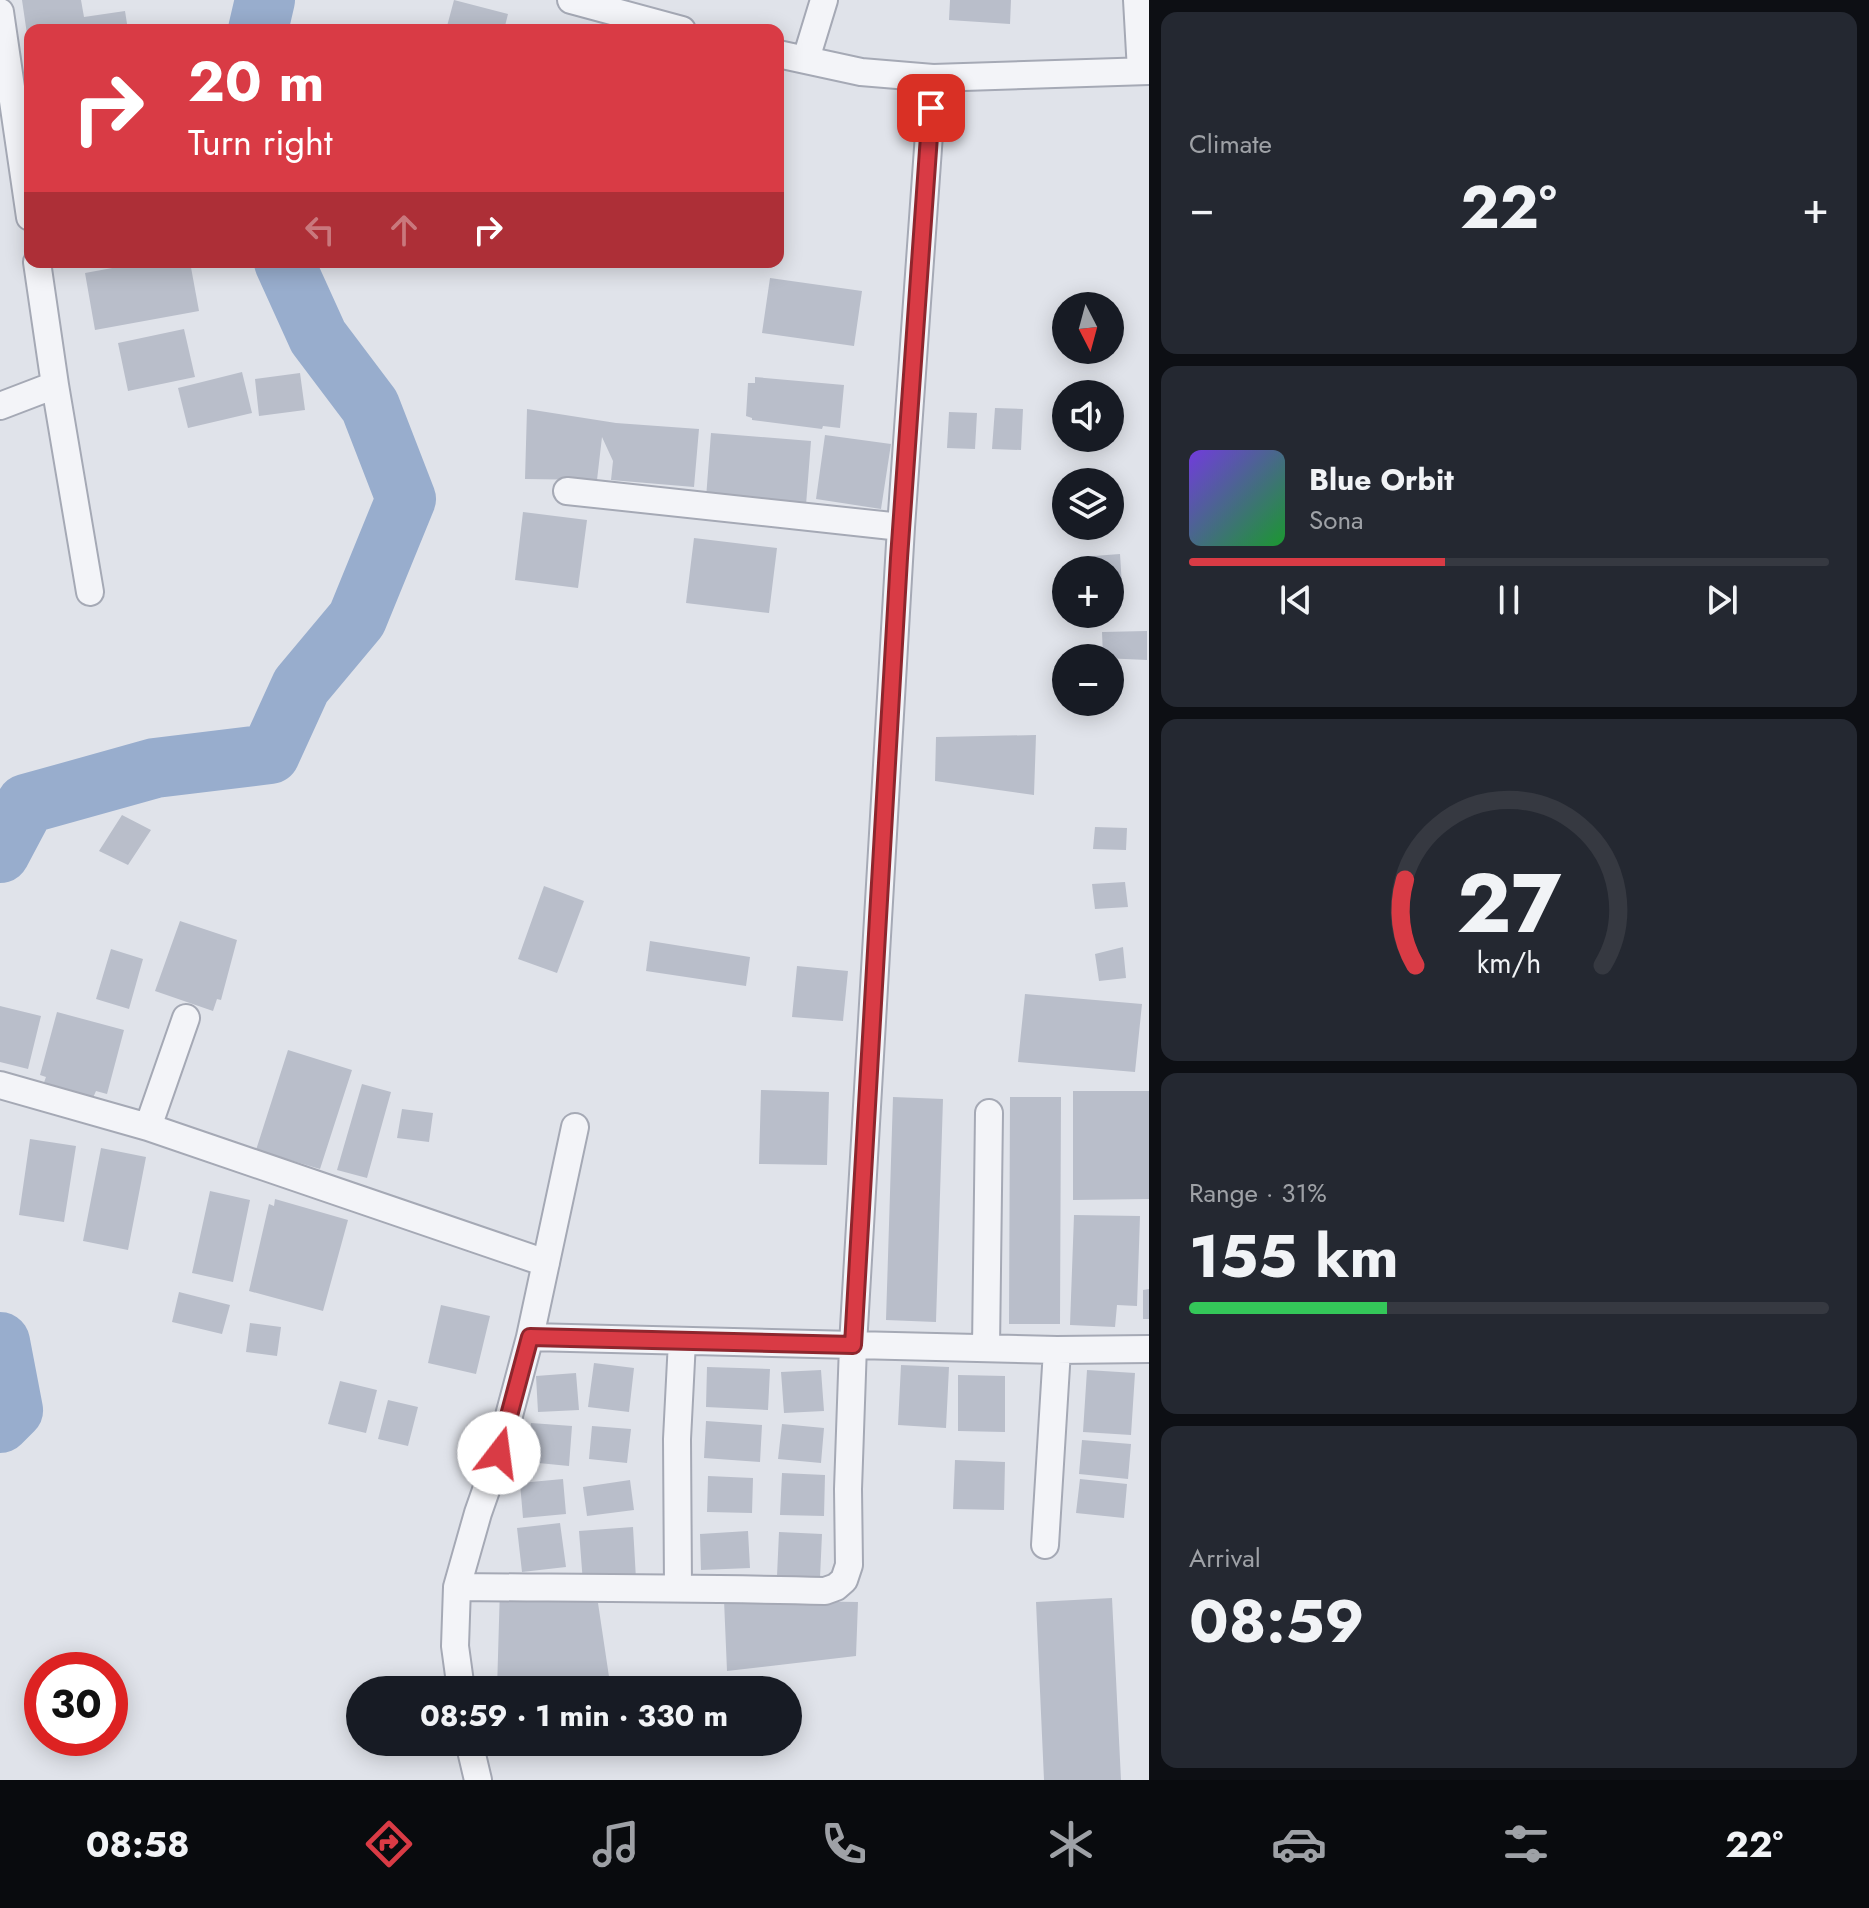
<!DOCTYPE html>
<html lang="en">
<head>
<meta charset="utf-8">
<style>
	body { margin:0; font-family:Jost,sans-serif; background:#242831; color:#f1f3f6; height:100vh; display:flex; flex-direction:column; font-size:30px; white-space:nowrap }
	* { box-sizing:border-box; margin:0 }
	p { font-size:26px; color:#9ea1a6 }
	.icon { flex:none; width:44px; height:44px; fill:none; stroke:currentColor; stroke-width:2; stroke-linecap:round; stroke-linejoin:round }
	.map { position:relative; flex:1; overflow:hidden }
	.sheet { display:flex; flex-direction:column; gap:12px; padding:12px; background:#0d0f14; width:720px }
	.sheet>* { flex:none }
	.guide { position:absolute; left:24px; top:24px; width:760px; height:244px; border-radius:16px; box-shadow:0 4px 20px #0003; background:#d93b45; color:#fff; overflow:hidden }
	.needle { width:52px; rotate:174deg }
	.fabs { position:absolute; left:1052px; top:292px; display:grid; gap:16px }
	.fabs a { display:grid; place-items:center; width:72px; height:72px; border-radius:50%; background:#171b24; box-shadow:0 4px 20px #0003; font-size:40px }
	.speed { position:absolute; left:24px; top:1652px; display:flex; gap:16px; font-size:40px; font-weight:700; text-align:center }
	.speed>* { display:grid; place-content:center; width:104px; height:104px; border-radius:50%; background:#171b24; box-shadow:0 4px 20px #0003; line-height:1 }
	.speed .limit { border:12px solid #d22; background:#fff; color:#111 }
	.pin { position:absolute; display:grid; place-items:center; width:68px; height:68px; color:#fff; margin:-34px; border-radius:16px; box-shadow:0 4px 12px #0006 }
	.me { position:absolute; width:88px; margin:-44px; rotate:15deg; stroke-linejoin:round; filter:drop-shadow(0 0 6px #0008) }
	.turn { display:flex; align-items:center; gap:28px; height:168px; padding:0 32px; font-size:36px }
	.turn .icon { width:104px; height:104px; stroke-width:2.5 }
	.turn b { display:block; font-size:56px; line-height:68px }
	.lanes { display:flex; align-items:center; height:76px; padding:0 32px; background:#0003; justify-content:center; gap:40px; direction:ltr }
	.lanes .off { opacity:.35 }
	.big { font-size:60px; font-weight:700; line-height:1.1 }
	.sheet .card { flex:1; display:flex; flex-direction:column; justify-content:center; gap:12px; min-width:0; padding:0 28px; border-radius:16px; background:#242831 }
	.sheet .dial { align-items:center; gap:0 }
	.dial svg { height:208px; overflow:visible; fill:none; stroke:#363941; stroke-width:7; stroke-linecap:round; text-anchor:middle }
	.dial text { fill:#f1f3f6; stroke:none }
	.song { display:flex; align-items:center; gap:24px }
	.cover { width:96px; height:96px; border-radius:12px; background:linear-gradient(135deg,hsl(260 70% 55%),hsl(130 70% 35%)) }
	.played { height:8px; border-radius:4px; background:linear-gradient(90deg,#d93b45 40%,#363941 40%) }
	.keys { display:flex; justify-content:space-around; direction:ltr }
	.heat { display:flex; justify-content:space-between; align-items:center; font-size:44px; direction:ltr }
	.charge { height:12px; border-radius:6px; background:linear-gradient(90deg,#34c759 31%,#363941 0) }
	.trip { position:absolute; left:346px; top:1676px; width:456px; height:80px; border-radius:40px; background:#171b24; box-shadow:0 4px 20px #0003; font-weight:700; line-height:80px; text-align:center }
	.dock { display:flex; height:128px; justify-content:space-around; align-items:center; background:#090b0e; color:#9ea1a6 }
	.dock .icon { width:56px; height:56px }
	.dock .current { color:#d93b45 }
	.dock b { font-size:36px; color:#f1f3f6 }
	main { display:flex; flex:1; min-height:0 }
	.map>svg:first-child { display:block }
</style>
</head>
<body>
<main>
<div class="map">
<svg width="1149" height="1780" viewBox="0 0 1149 1780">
	<rect width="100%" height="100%" fill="#e0e3ea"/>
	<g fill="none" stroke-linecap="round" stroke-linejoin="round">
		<path stroke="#98adcd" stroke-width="60" d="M 258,30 L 265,0
			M 0,853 L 26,804 L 155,768 L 270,754 L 301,686 L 357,619 L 406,499 L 370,406 L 318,337 L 284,262
			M 0,1342 L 13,1410 L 0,1423"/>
	</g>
	<path fill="#b9beca" d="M 22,0 L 81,0 L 84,17 L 125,11 L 128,30 L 30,30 L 28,41 Z
		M 454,0 L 508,14 L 504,30 L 446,30 Z
		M 950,0 L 1011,0 L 1010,24 L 949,20 Z
		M 145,262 L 190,262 L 199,311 L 95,330 L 85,273 Z
		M 770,278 L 862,291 L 854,346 L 762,333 Z
		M 184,329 L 195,377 L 128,391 L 118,343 Z
		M 242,372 L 252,413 L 188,428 L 178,388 Z
		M 300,373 L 305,410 L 259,416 L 255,379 Z
		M 755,377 L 844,385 L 840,428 L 823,426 L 822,429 L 752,420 L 752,418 L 746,416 L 748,383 L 755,383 Z
		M 995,408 L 1023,409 L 1021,450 L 992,449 Z
		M 527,409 L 616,423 L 699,429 L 694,487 L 611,480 L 613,461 L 602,437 L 597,480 L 525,479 Z
		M 949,412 L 977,413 L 975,449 L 947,448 Z
		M 711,433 L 811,441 L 806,505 L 706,498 Z
		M 825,435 L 891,444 L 881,509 L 816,499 Z
		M 523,512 L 587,520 L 578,588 L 515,580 Z
		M 694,538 L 777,548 L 769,613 L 686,603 Z
		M 1120,554 L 1122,586 L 1110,587 L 1110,570 L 1081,570 L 1080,557 Z
		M 1147,631 L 1147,660 L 1103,658 L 1102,632 Z
		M 1036,735 L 1034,795 L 935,781 L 936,737 Z
		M 122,815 L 151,830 L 128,865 L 99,851 Z
		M 1095,827 L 1127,828 L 1126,850 L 1093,849 Z
		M 1125,882 L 1128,907 L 1095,909 L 1092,884 Z
		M 544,886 L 584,901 L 557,973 L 518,959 Z
		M 180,921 L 237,940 L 221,1000 L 217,999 L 213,1011 L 155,991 Z
		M 650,941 L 750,957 L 746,986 L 646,971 Z
		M 1123,947 L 1126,978 L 1099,981 L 1095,954 Z
		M 111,949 L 143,959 L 129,1009 L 96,999 Z
		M 797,966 L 848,971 L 843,1021 L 792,1017 Z
		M 1025,994 L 1142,1004 L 1135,1072 L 1018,1062 Z
		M 0,1006 L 41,1016 L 28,1069 L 0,1062 Z
		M 57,1012 L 124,1030 L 107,1094 L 96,1091 L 92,1100 L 42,1088 L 46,1077 L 40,1075 Z
		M 288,1050 L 352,1070 L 320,1169 L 256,1150 Z
		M 362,1084 L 391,1092 L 367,1178 L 337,1170 Z
		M 761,1090 L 829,1092 L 827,1165 L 759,1164 Z
		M 1073,1091 L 1149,1091 L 1149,1199 L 1073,1200 Z
		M 893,1097 L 943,1099 L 936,1322 L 886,1320 Z
		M 1010,1097 L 1061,1097 L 1060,1324 L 1009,1324 Z
		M 402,1109 L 433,1113 L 429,1142 L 397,1138 Z
		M 30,1139 L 76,1146 L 64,1222 L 19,1215 Z
		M 101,1148 L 146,1157 L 128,1250 L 83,1241 Z
		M 210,1191 L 250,1200 L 233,1282 L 192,1273 Z
		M 275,1199 L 348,1220 L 323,1311 L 249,1291 L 269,1204 L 274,1206 Z
		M 1074,1215 L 1140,1216 L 1137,1306 L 1117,1305 L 1115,1327 L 1070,1325 Z
		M 1149,1289 L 1149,1319 L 1143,1319 L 1143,1290 Z
		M 179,1292 L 230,1305 L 222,1334 L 172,1322 Z
		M 441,1305 L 490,1316 L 476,1374 L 428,1363 Z
		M 250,1323 L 281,1327 L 277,1356 L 246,1352 Z
		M 594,1363 L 634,1368 L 629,1412 L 588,1407 Z
		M 901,1365 L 949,1367 L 946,1428 L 898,1425 Z
		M 707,1367 L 770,1369 L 768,1410 L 706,1407 Z
		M 821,1370 L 824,1411 L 784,1413 L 781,1372 Z
		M 1087,1370 L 1135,1373 L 1131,1435 L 1083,1432 Z
		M 576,1373 L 579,1410 L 538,1412 L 536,1376 Z
		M 958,1375 L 1005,1376 L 1005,1432 L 958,1431 Z
		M 340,1381 L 377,1390 L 366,1433 L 328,1424 Z
		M 388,1400 L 418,1407 L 408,1446 L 378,1439 Z
		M 706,1421 L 762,1425 L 760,1462 L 704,1458 Z
		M 531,1423 L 572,1426 L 569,1466 L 528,1462 Z
		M 782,1424 L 824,1428 L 821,1463 L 778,1459 Z
		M 592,1426 L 631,1429 L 627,1463 L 589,1459 Z
		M 1082,1440 L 1131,1444 L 1128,1479 L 1079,1474 Z
		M 955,1460 L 1005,1462 L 1004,1510 L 953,1509 Z
		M 782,1473 L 825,1475 L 824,1516 L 780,1515 Z
		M 708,1476 L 753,1478 L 752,1513 L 707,1512 Z
		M 563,1479 L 566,1514 L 523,1518 L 520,1483 Z
		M 1080,1479 L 1127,1484 L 1124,1518 L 1076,1513 Z
		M 630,1480 L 634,1510 L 587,1516 L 583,1487 Z
		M 560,1523 L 566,1567 L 522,1572 L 517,1528 Z
		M 633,1527 L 636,1579 L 583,1583 L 579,1531 Z
		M 748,1531 L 750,1568 L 701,1570 L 700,1534 Z
		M 779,1532 L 822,1534 L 820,1578 L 777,1576 Z
		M 500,1587 L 598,1603 L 611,1690 L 497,1690 Z
		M 1112,1598 L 1121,1780 L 1044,1780 L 1036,1602 Z
		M 724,1600 L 858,1602 L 856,1656 L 727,1671 Z"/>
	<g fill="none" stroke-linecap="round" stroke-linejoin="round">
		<g stroke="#a5a9b5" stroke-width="30">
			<path id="minor" d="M 571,0 L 682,30
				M 1137,0 L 1141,71
				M 0,12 L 30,217
				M 778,54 L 861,72 L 933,78 L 1149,71
				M 806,59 L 824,0
				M 55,385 L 90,592
				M 0,406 L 55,385 L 37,262
				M 567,491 L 901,527
				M 0,1085 L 148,1127 L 546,1263
				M 148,1127 L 186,1018
				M 575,1127 L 530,1337 L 1057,1350 L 1149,1349
				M 986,1348 L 989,1113
				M 1045,1545 L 1057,1350
				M 457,1587 C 580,1588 702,1588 825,1591 L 836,1587 L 844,1580 L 849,1565 L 848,1489 L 853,1345 L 901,527 L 933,78
				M 678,1587 L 677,1439 L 682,1341
				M 461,1690 L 455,1646 L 457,1587 L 478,1513 L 499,1453 L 530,1337
				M 469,1742 L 478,1780"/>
		</g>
		<use href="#minor" stroke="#f3f4f8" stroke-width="26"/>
	</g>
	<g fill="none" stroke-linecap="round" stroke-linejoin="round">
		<g stroke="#8d262d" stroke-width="20">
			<path id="route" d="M 499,1453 L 530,1337 L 853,1345 L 899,558 L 931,108"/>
		</g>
		<use href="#route" stroke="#d93b45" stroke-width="14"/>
	</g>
</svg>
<div class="fabs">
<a><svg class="needle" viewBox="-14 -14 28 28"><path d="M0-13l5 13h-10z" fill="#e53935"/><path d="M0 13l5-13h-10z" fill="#9ea1a6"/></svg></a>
<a><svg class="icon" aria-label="sound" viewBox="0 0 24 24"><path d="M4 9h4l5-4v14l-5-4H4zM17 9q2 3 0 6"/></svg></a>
<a><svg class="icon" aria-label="layers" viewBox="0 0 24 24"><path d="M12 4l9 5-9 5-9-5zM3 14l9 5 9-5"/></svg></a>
<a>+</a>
<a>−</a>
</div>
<div class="speed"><div class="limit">30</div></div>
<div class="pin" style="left:931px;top:108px;background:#d93025"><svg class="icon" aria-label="arrive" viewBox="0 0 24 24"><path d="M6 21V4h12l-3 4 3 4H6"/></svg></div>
<svg class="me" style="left:499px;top:1453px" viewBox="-20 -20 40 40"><circle r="19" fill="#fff"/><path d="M0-13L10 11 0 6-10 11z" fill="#d93b45"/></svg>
<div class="trip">08:59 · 1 min · 330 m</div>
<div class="guide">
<div class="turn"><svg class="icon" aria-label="right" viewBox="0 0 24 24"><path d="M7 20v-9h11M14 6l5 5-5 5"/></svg><div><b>20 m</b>Turn right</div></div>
<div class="lanes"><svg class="icon off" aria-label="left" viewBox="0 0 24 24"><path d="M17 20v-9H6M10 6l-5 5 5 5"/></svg><svg class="icon off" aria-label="ahead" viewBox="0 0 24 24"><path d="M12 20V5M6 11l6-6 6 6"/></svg><svg class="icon" aria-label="right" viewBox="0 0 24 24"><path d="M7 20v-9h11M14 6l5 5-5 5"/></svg></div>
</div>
</div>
<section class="sheet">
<div class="card"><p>Climate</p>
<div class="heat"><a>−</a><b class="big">22°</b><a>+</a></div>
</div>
<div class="card">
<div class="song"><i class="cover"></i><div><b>Blue Orbit</b><p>Sona</p></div></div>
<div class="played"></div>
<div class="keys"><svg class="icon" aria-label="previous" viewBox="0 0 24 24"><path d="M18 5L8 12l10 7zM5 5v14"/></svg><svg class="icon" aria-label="pause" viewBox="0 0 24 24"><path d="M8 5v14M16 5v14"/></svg><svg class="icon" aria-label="next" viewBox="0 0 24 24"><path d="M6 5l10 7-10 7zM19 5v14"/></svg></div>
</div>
<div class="card dial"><svg viewBox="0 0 100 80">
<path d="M14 69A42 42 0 1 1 86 69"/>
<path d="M14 69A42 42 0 0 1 10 36" stroke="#d93b45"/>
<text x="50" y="56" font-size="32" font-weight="700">27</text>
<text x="50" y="72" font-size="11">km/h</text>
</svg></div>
<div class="card"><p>Range · 31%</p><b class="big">155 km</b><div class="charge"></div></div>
<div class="card"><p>Arrival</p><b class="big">08:59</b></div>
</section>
</main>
<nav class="dock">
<b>08:58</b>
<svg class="icon current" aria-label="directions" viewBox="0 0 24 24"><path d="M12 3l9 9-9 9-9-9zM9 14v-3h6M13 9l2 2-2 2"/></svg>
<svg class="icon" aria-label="music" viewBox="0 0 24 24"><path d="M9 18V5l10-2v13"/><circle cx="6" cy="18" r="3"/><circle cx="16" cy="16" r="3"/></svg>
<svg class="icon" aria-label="phone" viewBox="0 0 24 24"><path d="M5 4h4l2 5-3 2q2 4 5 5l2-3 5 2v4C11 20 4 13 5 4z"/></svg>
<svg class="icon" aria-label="climate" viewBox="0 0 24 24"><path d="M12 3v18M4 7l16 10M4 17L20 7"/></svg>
<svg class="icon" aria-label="car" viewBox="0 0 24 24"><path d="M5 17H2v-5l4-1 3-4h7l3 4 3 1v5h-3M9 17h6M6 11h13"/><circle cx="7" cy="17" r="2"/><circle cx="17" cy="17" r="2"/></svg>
<svg class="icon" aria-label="filters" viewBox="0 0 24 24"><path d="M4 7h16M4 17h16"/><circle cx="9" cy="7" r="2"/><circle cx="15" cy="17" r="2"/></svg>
<b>22°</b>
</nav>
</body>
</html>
